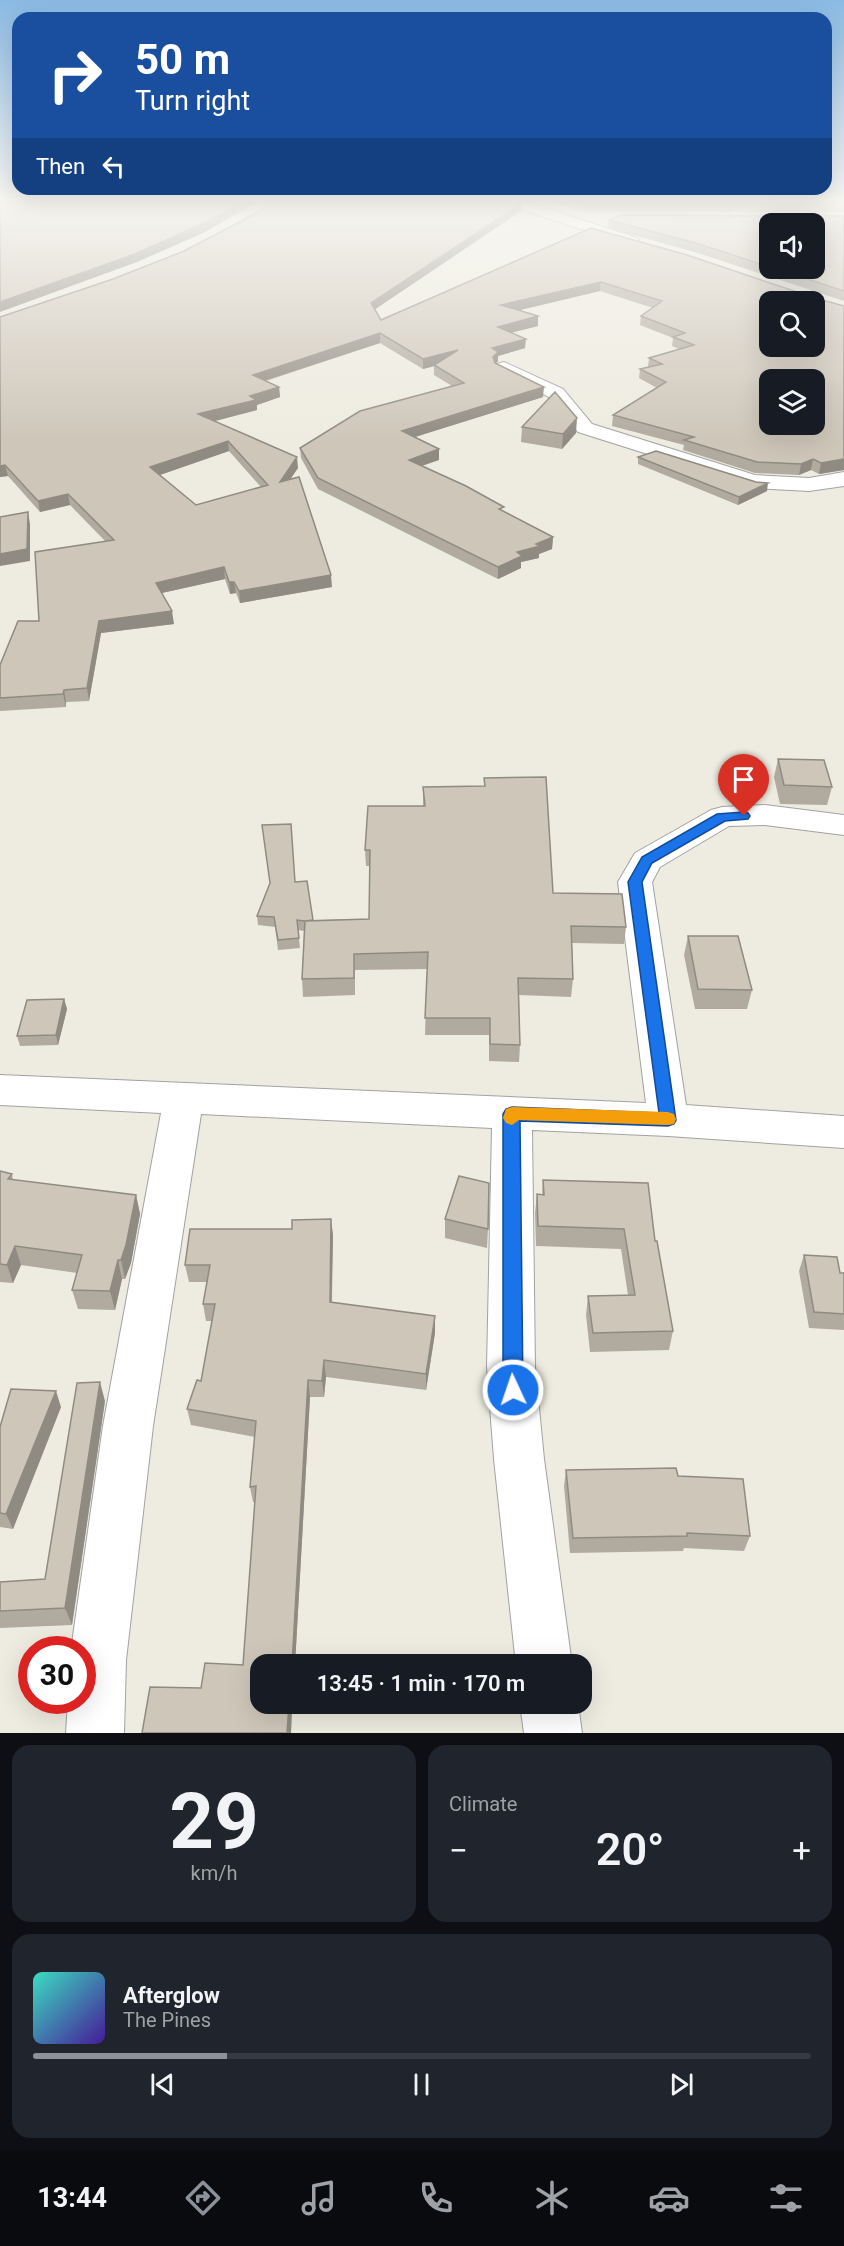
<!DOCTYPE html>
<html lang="en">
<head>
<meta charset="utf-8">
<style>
	body { margin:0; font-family:Roboto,sans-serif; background:#20242c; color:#f1f3f6; height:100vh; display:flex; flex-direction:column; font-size:22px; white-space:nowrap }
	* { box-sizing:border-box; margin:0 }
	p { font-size:20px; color:#9ea1a6 }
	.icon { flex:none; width:33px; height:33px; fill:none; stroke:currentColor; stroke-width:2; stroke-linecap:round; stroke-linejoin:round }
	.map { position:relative; height:1733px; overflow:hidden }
	.sheet { display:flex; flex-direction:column; gap:12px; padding:12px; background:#0d0f14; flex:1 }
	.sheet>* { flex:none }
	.banner { position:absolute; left:12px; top:12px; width:820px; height:183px; border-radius:18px; box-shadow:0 6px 24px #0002; background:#1a4fa0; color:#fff; overflow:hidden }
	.tools { position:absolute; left:759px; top:213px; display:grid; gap:12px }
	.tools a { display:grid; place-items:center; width:66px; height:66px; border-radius:12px; background:#171b24; box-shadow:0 6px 24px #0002; font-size:30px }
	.speed { position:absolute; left:18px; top:1636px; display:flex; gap:12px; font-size:30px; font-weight:700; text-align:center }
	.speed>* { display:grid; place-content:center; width:78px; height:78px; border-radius:50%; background:#171b24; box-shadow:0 6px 24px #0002; line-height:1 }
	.speed .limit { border:9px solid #d22; background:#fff; color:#111 }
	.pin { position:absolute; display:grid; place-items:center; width:51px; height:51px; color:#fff; margin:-62px -26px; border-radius:50% 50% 50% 0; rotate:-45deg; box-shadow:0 0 6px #0007 }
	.pin .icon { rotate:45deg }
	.me { position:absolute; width:66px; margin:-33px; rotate:357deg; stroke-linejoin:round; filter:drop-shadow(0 0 4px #0008) }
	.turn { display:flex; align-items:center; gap:21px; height:126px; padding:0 24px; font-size:27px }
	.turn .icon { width:78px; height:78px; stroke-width:2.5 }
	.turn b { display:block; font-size:42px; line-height:51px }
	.then { display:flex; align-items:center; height:57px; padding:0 24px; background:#0003; gap:12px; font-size:22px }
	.big { font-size:45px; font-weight:600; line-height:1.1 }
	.sheet .widget { flex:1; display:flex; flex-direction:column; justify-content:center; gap:9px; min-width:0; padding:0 21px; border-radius:18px; background:#20242c }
	.sheet .dial { align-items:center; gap:0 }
	.dial b { font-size:78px; line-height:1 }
	.song { display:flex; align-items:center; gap:18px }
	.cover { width:72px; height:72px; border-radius:9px; background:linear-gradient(135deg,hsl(170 70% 55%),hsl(260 70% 35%)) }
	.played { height:6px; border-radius:3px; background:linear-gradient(90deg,#8c9099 25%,#363941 25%) }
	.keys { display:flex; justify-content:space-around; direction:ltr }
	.heat { display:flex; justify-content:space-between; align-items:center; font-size:33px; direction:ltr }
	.sheet .tiles { flex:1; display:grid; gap:12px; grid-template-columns:1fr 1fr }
	.widget:last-child { grid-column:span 2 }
	.trip { position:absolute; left:250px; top:1654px; width:342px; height:60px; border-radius:18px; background:#171b24; box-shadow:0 6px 24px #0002; font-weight:600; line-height:60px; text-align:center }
	.tabs { display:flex; height:96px; justify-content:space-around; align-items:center; background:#090b0e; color:#9ea1a6 }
	.tabs .icon { width:42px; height:42px }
	.tabs .active { color:#8c9099 }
	.tabs b { font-size:27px; color:#f1f3f6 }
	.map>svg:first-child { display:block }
</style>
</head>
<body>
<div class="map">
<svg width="844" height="1733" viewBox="0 0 844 1733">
	<rect width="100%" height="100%" fill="#eeece0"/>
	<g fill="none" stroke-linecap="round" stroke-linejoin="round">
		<g stroke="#a2a2a2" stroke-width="2">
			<path id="street" d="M 495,199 L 517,199 L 637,238 L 639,241 L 637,244 L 627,244 L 497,202 Z
				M 708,199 L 725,199 L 753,217 L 751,220 L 741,220 Z
				M 504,362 L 563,389 L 592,424 L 755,475 L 809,478 L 844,472 L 844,486 L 809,491 L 755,488 L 578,432 L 549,397 L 497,372 L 495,368 L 497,364 Z
				M 765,805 L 844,815 L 844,835 L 765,825 L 729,826 L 660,867 L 652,882 L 686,1105 L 844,1116 L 844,1148 L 668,1136 L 532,1130 L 535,1367 L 544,1459 L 572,1665 L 516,1665 L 494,1459 L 487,1367 L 492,1128 L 201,1114 L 153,1426 L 126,1660 L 124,1733 L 66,1733 L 68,1701 L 82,1701 L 82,1650 L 71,1650 L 103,1426 L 161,1113 L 0,1105 L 0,1075 L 646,1103 L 618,882 L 635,853 L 711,810 L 722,807 Z
				M 520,1704 L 578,1704 L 582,1733 L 524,1733 Z"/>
		</g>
		<use href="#street" fill="#fff" fill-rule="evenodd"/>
	</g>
	<path fill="#b1aa9f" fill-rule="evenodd" d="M 523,199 L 539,199 L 534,203 Z
		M 544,199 L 844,199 L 844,212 L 585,212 Z
		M 521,211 L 375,309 L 381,320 L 591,228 L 815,298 L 844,306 L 844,470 L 819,474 L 811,470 L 799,475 L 755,473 L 683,450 L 684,445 L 612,426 L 613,415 L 657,388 L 639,378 L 640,369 L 648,367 L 649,358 L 679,349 L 672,346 L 673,338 L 640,325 L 641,316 L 653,308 L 600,291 L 518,310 L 538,316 L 538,326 L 511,333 L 525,348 L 498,356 L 498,361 L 496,364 L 543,397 L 415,437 L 439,460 L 422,466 L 503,511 L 553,537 L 552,549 L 539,554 L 539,558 L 521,562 L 521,568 L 498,579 L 318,489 L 301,458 L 300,448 L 452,386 L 434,375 L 434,366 L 423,369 L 380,343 L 266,381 L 279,387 L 280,397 L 257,405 L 257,410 L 214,421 L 298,468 L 290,479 L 332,587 L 240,603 L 236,593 L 230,594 L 225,579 L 162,593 L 174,624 L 101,633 L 89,701 L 66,702 L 66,707 L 0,711 L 0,665 L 39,621 L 106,542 L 70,505 L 40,512 L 8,476 L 0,477 L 0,317 ZM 229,451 L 261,487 L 196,505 L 160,475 Z
		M 844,216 L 844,301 L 698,253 L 608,228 L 609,220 ZM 770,224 L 814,268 L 770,268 Z
		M 522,427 L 576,433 L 562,449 L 521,442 Z
		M 638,457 L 756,482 L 767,491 L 738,505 L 638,464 Z
		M 778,759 L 832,787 L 827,805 L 780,804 L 774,777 Z
		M 484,778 L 553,893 L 626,927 L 624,944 L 572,943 L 573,979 L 571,997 L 519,995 L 520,1045 L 519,1062 L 489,1061 L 489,1035 L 425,1035 L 427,969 L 355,970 L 355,995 L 303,997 L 302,979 L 304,931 L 298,930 L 300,948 L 278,950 L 275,927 L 258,925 L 257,916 L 295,882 L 313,920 L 369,919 L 370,866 L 366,866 L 365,850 L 423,806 L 423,787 L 484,786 Z
		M 688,936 L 752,990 L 747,1009 L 695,1009 L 684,955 Z
		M 64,999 L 67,1009 L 58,1045 L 20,1046 L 17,1036 Z
		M 0,1171 L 12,1174 L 13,1180 L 136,1195 L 140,1214 L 131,1263 L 125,1279 L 122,1279 L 115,1310 L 78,1309 L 72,1290 L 77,1273 L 21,1265 L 13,1283 L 0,1282 Z
		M 543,1180 L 655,1241 L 673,1331 L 669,1350 L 590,1352 L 586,1315 L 588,1296 L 628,1295 L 621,1249 L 536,1246 L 535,1213 L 537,1194 L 542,1195 Z
		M 331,1219 L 333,1236 L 332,1302 L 435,1333 L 426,1390 L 326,1377 L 324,1397 L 310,1397 L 295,1665 L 261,1665 L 261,1704 L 292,1704 L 291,1733 L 142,1733 L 201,1688 L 243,1665 L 255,1502 L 253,1502 L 250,1487 L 255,1437 L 191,1425 L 187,1409 L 201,1381 L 212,1321 L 206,1321 L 203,1304 L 207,1282 L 189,1282 L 185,1265 L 292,1229 Z
		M 445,1219 L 488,1229 L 487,1248 L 445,1238 Z
		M 804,1255 L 840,1273 L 844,1273 L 844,1330 L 809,1328 L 799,1271 Z
		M 105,1401 L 72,1625 L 0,1628 L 0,1582 L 45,1579 Z
		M 61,1407 L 13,1529 L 0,1527 L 0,1427 Z
		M 566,1470 L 678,1476 L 750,1536 L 744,1551 L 684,1548 L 683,1551 L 570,1553 L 564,1486 Z"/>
	<path fill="#908b82" d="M 248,199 L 263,199 L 203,233 L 137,262 L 0,312 L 0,302 Z
		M 522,203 L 521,211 L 371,312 L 371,303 Z
		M 601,282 L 600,291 L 500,315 L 501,305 Z
		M 538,316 L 538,326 L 497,336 L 498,327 Z
		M 380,333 L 380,343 L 254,384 L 253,375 Z
		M 526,339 L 525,348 L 498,356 L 498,361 L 493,367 L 492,348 Z
		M 458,350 L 458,360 L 423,369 L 423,359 Z
		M 279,387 L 280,397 L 257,405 L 257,410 L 200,425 L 198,414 L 250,396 Z
		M 544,387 L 543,397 L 402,441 L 402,431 Z
		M 577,418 L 576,433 L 562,449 L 563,434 Z
		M 228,441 L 229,451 L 151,478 L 150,467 Z
		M 439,449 L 439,460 L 409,470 L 409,460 Z
		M 297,457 L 298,468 L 281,493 L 280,482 Z
		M 813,459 L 811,470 L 799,475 L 801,464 Z
		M 844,459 L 844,470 L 819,474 L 821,463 Z
		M 5,465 L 8,476 L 0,477 L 0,466 Z
		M 768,483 L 767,491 L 738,505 L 739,497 Z
		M 68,494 L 70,505 L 40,512 L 38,501 Z
		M 28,512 L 30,524 L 30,561 L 0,566 L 0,554 Z
		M 553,537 L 552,549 L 539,554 L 539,558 L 521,562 L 521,568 L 498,579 L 498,567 L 517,552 Z
		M 224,567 L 225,579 L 157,594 L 156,583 Z
		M 331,575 L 332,587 L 240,603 L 239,591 Z
		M 229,582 L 234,582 L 236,593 L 230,594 Z
		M 172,611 L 174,624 L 101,633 L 89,701 L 87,688 L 99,621 Z
		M 64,690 L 66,702 L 66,707 L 63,694 Z
		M 64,999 L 67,1009 L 58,1045 L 56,1035 Z
		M 136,1195 L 140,1214 L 131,1263 L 125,1279 L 121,1260 Z
		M 331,1219 L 333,1236 L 331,1319 L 330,1302 Z
		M 15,1246 L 21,1265 L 13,1283 L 7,1265 Z
		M 118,1260 L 122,1279 L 115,1310 L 110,1291 Z
		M 435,1316 L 435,1333 L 426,1390 L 426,1374 Z
		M 324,1360 L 326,1377 L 324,1397 L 322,1381 Z
		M 308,1380 L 310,1397 L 295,1665 L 292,1665 Z
		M 100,1382 L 105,1401 L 72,1625 L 65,1608 Z
		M 56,1391 L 61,1407 L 13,1529 L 6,1514 Z
		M 289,1704 L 292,1704 L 291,1733 L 287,1733 Z"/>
	<path fill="#cec6b9" stroke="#908b82" stroke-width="1.5" fill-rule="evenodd" d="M 0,199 L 248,199 L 202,224 L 135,254 L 0,302 Z
		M 276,199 L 511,199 L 522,203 L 371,303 L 381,320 L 591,228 L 687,255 L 806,295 L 813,295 L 815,298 L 844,306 L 844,459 L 821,463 L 813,459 L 801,464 L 757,462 L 684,440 L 694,437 L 613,415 L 666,382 L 640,369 L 662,364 L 649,358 L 694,345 L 673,337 L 685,333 L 641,316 L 662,301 L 601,282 L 501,305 L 538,316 L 498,327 L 526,339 L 492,348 L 498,352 L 493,357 L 495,363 L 544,387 L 402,431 L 439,449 L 409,460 L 466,486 L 504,507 L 499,509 L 553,537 L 536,544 L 540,546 L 517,552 L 522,556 L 498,567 L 318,478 L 300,448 L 360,411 L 464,383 L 434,365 L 458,350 L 423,359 L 380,333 L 253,375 L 279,387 L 250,396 L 256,400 L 198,414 L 297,457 L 280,482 L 299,477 L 331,575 L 239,591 L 234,582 L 229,582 L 224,567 L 156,583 L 172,611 L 99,621 L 87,688 L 64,690 L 63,694 L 0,698 L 0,665 L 18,621 L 39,621 L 35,552 L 114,540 L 68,494 L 38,501 L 5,465 L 0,466 L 0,317 L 113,279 L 184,251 L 251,216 ZM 770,302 L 814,302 L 814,346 L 770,346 ZM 770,380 L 814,380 L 814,424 L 770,424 ZM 228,441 L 268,485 L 196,505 L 150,467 Z
		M 569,199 L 844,199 L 844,204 L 585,204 Z
		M 620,215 L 844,216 L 844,291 L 774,268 L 814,268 L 814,224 L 770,224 L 770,267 L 699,244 L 609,220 Z
		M 555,392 L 577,418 L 563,434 L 522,427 Z
		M 656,451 L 756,482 L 768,483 L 739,497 L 638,457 Z
		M 28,512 L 27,549 L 0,554 L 0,517 Z
		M 778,759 L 824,760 L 832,787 L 784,785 Z
		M 546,777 L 553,893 L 622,894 L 626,927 L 571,926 L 573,979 L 518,978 L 520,1045 L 490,1044 L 490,1018 L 425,1018 L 428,952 L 354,954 L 354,978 L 302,979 L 305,921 L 369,919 L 370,850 L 365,850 L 368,806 L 425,806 L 423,787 L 485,786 L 484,778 Z
		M 291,824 L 295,882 L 307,881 L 313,920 L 305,921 L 297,920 L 299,938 L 278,940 L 274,917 L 257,916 L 270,883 L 262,825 Z
		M 688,936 L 738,936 L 752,990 L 698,989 Z
		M 64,999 L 56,1035 L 17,1036 L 27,1000 Z
		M 0,1171 L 12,1174 L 8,1179 L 136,1195 L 126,1245 L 121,1260 L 118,1260 L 110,1291 L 72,1290 L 82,1255 L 15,1246 L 7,1265 L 0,1264 Z
		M 459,1176 L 489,1183 L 488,1229 L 445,1219 Z
		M 543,1180 L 648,1183 L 655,1241 L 657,1241 L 673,1331 L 593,1333 L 588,1296 L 635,1295 L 624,1229 L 538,1226 L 537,1194 L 544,1195 Z
		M 331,1219 L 330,1302 L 435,1316 L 426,1374 L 324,1360 L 322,1381 L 308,1380 L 292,1665 L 261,1665 L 261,1704 L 289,1704 L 287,1733 L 142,1733 L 150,1687 L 201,1688 L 205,1663 L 243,1665 L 256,1486 L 250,1487 L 256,1421 L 187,1409 L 197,1380 L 201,1381 L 215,1304 L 203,1304 L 210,1265 L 185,1265 L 190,1229 L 292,1229 L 292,1220 Z
		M 804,1255 L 837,1257 L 840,1273 L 844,1273 L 844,1314 L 814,1312 Z
		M 100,1382 L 65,1608 L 0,1611 L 0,1582 L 45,1579 L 77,1383 Z
		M 11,1389 L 56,1391 L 6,1514 L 0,1513 L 0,1427 Z
		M 676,1468 L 678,1476 L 743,1479 L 750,1536 L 687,1533 L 687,1536 L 573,1538 L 566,1470 Z"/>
	<linearGradient id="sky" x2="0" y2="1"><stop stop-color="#8abae4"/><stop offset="0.45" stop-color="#f7f6f1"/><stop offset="1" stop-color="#f7f6f1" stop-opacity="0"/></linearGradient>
	<rect width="844" height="442" fill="url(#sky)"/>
	<path fill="#1a73e8" stroke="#114b97" stroke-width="1.5" d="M 744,812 L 748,813 L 750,816 L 748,819 L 725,821 L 652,863 L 642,882 L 676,1120 L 674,1124 L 668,1126 L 520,1121 L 523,1390 L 520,1397 L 513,1400 L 506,1397 L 503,1390 L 503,1114 L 506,1109 L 512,1107 L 659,1113 L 628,882 L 642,857 L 717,814 Z"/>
	<path fill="#f59e0b" d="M 512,1107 L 668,1112 L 674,1114 L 676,1119 L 674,1124 L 668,1125 L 519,1120 L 512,1125 L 506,1123 L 503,1118 L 506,1109 Z"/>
</svg>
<div class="tools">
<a><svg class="icon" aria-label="sound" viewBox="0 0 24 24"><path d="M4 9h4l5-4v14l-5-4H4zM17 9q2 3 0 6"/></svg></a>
<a><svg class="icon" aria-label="search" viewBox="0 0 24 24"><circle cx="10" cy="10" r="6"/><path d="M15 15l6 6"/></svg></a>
<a><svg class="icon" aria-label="layers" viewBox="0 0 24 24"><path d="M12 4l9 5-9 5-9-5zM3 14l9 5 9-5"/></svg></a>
</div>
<div class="speed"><div class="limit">30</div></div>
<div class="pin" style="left:744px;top:816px;background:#d93025"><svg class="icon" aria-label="arrive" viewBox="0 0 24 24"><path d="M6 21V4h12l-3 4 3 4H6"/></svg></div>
<svg class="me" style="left:513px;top:1390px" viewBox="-20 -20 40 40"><circle r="17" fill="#1a73e8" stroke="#fff" stroke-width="3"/><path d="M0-11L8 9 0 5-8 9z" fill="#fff"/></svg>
<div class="trip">13:45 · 1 min · 170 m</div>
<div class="banner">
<div class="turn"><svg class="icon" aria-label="right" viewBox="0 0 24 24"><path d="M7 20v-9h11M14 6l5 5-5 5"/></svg><div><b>50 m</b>Turn right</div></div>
<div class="then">Then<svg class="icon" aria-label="left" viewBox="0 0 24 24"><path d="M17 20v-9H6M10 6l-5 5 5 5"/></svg></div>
</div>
</div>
<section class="sheet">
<div class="tiles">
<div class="widget dial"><b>29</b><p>km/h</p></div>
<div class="widget"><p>Climate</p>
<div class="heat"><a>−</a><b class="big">20°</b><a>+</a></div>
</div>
<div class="widget">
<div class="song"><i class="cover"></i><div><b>Afterglow</b><p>The Pines</p></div></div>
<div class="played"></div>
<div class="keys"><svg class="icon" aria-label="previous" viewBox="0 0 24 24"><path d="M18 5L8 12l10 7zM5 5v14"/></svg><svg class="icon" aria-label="pause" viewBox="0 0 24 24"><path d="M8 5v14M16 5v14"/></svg><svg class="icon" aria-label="next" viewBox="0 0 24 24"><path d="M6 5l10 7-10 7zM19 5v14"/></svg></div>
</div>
</div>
</section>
<nav class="tabs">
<b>13:44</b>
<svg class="icon active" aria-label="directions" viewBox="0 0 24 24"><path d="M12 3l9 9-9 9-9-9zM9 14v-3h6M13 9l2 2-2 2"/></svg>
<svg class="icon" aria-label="music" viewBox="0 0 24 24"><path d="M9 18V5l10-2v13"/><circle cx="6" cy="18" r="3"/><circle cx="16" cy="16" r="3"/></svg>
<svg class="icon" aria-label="phone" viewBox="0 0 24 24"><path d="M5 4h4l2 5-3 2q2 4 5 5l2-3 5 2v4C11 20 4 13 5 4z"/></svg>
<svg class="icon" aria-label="climate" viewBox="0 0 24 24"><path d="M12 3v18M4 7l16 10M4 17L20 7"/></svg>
<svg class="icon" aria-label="car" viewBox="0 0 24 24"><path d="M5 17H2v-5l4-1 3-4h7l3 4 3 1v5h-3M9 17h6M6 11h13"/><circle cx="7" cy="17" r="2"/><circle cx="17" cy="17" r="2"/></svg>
<svg class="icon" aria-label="filters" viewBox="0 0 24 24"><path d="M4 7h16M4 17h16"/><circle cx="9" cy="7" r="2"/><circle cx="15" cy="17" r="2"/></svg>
</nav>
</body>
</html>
